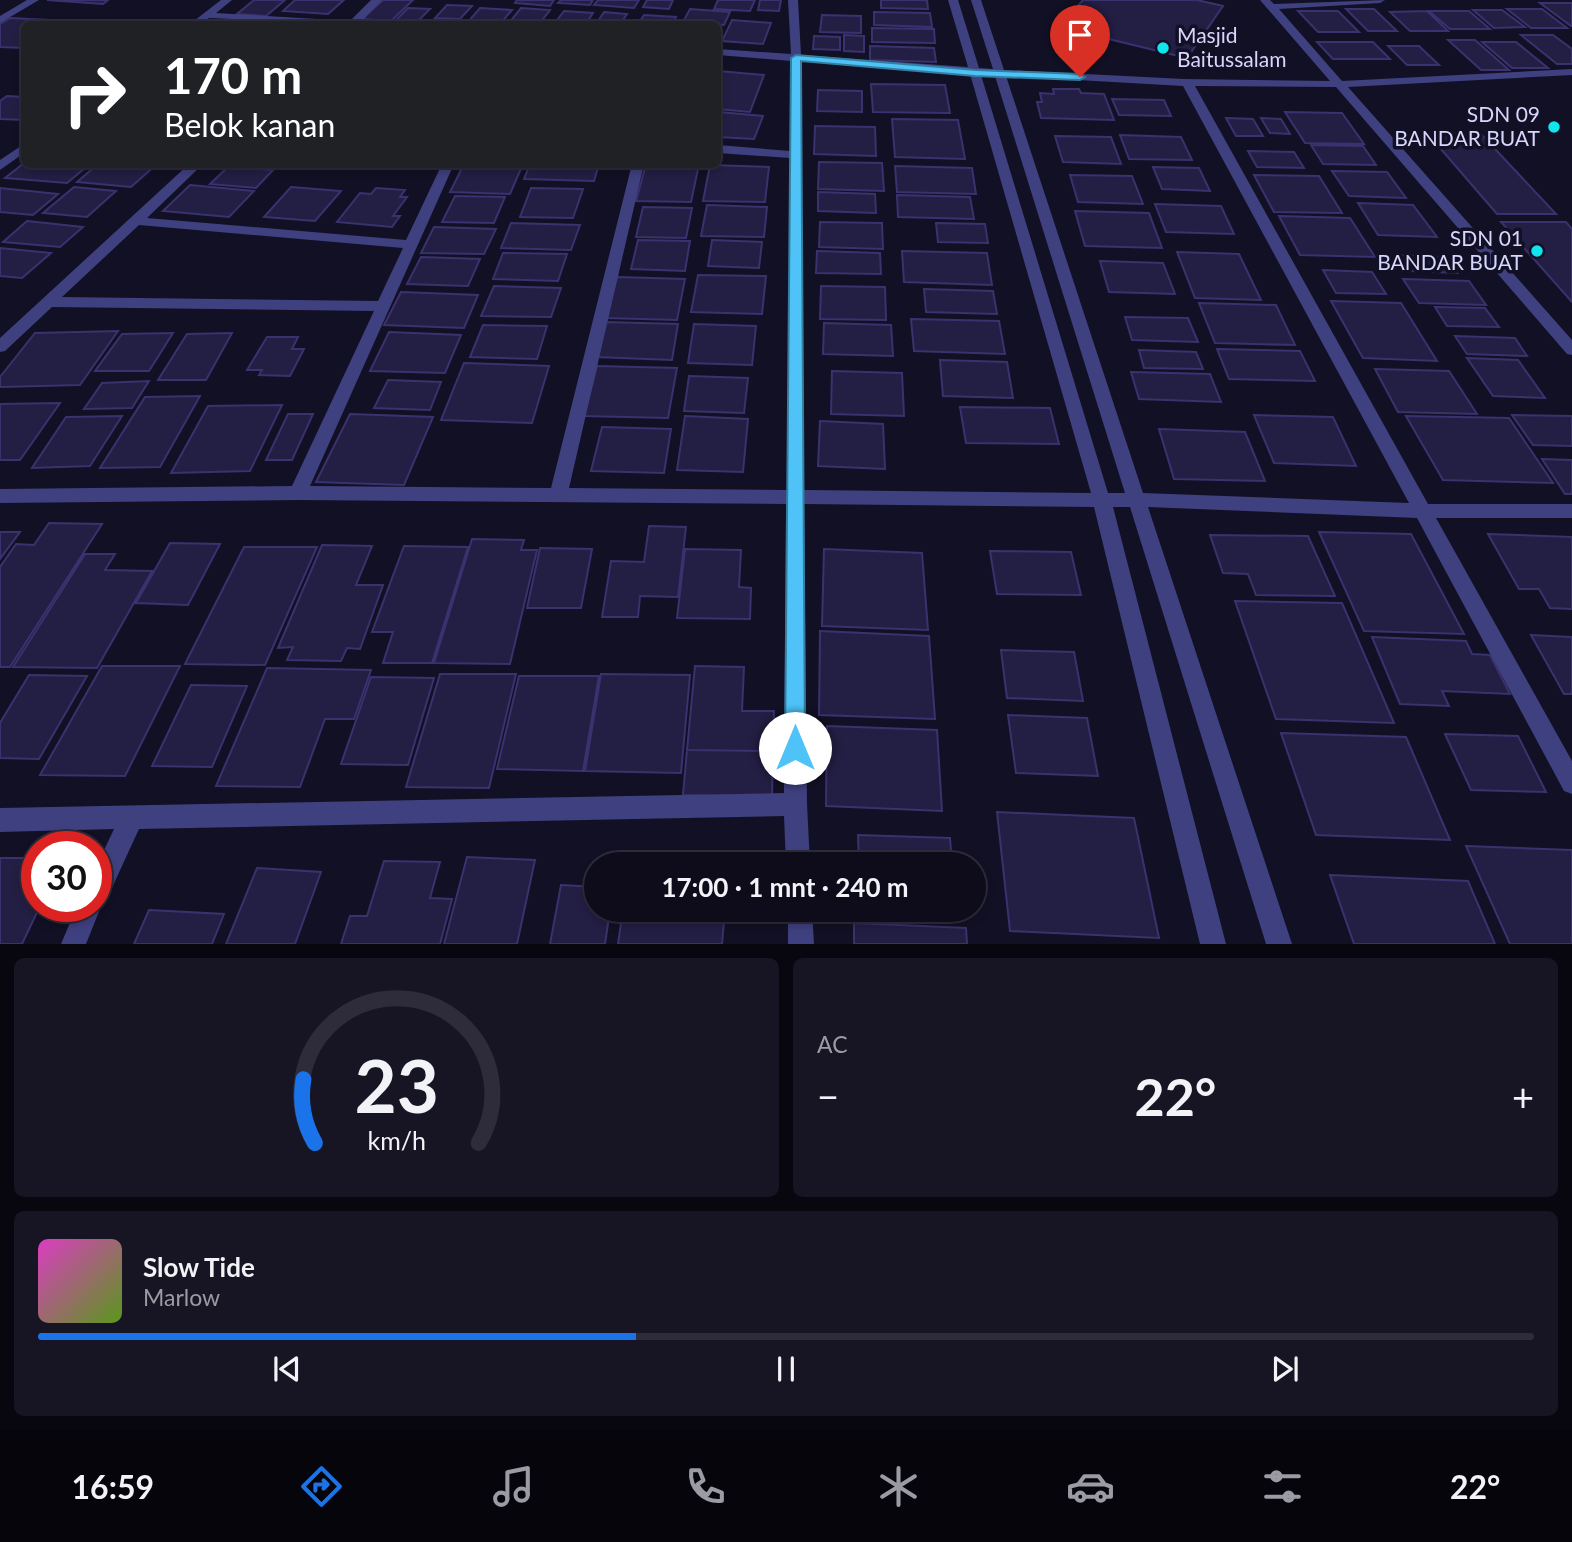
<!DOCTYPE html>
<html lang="id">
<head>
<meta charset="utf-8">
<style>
	body { margin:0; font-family:Lato,sans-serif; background:#171524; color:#f1f3f6; height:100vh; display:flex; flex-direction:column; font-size:26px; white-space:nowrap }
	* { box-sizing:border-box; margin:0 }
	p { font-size:23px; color:#9b9ba3 }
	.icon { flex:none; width:38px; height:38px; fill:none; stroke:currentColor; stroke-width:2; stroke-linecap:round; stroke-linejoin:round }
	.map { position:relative; height:944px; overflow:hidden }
	.panel { display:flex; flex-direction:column; gap:14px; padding:14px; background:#08070f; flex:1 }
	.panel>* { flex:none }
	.top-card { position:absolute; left:21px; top:21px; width:700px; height:147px; border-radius:10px; box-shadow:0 4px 10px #0003,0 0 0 2px #2e2c3a; background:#202124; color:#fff; overflow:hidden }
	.speed { position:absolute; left:21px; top:831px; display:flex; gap:14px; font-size:35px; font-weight:700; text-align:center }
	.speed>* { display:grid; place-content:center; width:91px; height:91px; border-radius:50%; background:#0e0c1b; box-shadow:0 4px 10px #0003,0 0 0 2px #2e2c3a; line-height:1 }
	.speed .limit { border:10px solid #d22; background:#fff; color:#111 }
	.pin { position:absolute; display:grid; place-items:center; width:60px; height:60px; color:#fff; margin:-72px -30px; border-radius:50% 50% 50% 0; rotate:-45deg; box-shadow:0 0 7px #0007 }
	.pin .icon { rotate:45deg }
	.me { position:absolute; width:77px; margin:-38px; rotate:0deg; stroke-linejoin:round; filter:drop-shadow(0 0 5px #0008) }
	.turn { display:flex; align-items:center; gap:24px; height:147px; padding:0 28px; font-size:32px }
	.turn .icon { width:91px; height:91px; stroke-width:2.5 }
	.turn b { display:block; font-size:49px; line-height:60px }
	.big { font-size:52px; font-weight:700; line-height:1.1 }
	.panel .tile { flex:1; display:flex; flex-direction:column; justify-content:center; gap:10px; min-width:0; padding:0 24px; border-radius:10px; background:#171524 }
	.panel .dial { align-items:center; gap:0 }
	.dial svg { height:182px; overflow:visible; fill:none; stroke:#2e2c3a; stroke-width:7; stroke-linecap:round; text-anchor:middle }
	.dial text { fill:#f1f3f6; stroke:none }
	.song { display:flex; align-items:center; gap:21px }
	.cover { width:84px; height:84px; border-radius:10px; background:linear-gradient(135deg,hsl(310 70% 55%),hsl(90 70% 35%)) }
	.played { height:7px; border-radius:4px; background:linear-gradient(90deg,#1a73e8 40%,#2e2c3a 40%) }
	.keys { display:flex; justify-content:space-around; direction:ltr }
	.heat { display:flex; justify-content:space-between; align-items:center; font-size:38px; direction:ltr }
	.panel .tiles { flex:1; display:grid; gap:14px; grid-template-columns:1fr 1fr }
	.tile:last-child { grid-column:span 2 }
	.trip { position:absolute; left:584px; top:852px; width:402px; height:70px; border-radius:35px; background:#0e0c1b; box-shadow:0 4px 10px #0003,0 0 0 2px #2e2c3a; font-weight:700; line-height:70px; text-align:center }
	.tab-bar { display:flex; height:112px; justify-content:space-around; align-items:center; background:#06050b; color:#9b9ba3 }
	.tab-bar .icon { width:49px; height:49px }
	.tab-bar .on { color:#1a73e8 }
	.tab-bar b { font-size:32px; color:#f1f3f6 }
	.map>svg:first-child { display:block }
</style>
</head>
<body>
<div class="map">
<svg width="1572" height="944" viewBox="0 0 1572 944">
	<rect width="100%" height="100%" fill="#121024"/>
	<path fill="#231e43" stroke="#3a326e" stroke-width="2" d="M 47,0 L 108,0 L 103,4 Z
		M 254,0 L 285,0 L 266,16 L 237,14 Z
		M 295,0 L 344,0 L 328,14 L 283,11 Z
		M 383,0 L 413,0 L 391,21 L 362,19 Z
		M 517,0 L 554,0 L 550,6 L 515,3 Z
		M 561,0 L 593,0 L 590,5 L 558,3 Z
		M 598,0 L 639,0 L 634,8 L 594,5 Z
		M 647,0 L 673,0 L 669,9 L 643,7 Z
		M 718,0 L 755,0 L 750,11 L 714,9 Z
		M 760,0 L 781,0 L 779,11 L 758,10 Z
		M 881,0 L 927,0 L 928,9 L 881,8 Z
		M 1083,0 L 1197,0 L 1223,6 L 1187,58 L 1059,27 Z
		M 1540,3 L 1572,3 L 1572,26 L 1571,26 Z
		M 447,5 L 472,6 L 460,19 L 435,18 Z
		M 408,8 L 430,9 L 418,21 L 396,20 Z
		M 480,8 L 512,10 L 500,24 L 467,23 Z
		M 521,8 L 550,10 L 539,24 L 508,24 Z
		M 690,9 L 730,12 L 724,25 L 683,22 Z
		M 1346,9 L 1374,9 L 1397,31 L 1368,31 Z
		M 1507,9 L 1542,9 L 1567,28 L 1531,28 Z
		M 1473,10 L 1502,10 L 1525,27 L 1494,28 Z
		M 564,11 L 593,13 L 586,24 L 554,24 Z
		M 1298,11 L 1338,11 L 1359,32 L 1318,32 Z
		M 1427,11 L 1448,31 L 1410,31 L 1390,12 Z
		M 1429,11 L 1469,11 L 1490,29 L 1450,29 Z
		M 604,12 L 627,14 L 620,24 L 596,24 Z
		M 874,12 L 930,13 L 932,27 L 874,25 Z
		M 644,15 L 676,17 L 672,24 L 638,24 Z
		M 822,15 L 861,16 L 861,33 L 820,32 Z
		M 10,18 L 72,21 L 67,24 L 24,24 L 24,48 L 0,47 L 0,24 Z
		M 732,20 L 771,23 L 763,44 L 722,41 Z
		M 872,28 L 934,29 L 935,43 L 872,42 Z
		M 844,35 L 864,36 L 864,52 L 844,51 Z
		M 1521,35 L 1553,35 L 1572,49 L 1572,64 L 1557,64 Z
		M 814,36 L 840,37 L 840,50 L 813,49 Z
		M 1448,40 L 1475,40 L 1509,70 L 1481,70 Z
		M 1317,42 L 1373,42 L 1390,59 L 1333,59 Z
		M 1482,42 L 1516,42 L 1548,68 L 1512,68 Z
		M 870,46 L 934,48 L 936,62 L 870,60 Z
		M 1388,46 L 1419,46 L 1439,65 L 1407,65 Z
		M 718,71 L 764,75 L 750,112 L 718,109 Z
		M 871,84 L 945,85 L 950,113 L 873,112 Z
		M 1053,89 L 1079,89 L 1081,93 L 1104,94 L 1114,120 L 1041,118 L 1037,102 L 1042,102 L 1040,93 L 1054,94 Z
		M 818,90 L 862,91 L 862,112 L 817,111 Z
		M 7,96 L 24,97 L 24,120 L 0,119 L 0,101 Z
		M 1112,99 L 1164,100 L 1171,116 L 1119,115 Z
		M 719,112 L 763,116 L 754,139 L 718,137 Z
		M 1285,112 L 1342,113 L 1364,144 L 1305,143 Z
		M 1226,118 L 1253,119 L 1263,136 L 1236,136 Z
		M 1261,118 L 1281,119 L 1290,134 L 1270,133 Z
		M 892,119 L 958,120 L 965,159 L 895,157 Z
		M 815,126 L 875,127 L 876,156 L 814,154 Z
		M 1427,133 L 1481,134 L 1556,214 L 1497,214 Z
		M 1120,135 L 1181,137 L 1192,160 L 1129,159 Z
		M 1055,136 L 1111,137 L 1121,164 L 1063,162 Z
		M 1311,145 L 1363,146 L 1376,165 L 1323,164 Z
		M 1248,151 L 1294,152 L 1304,168 L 1257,167 Z
		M 819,162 L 882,163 L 884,191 L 818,189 Z
		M 24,163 L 24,164 L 90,164 L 67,183 L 5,178 Z
		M 98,164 L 150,164 L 156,165 L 131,187 L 77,182 Z
		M 464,164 L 523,164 L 510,194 L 450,192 Z
		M 530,164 L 599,164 L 594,181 L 524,179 Z
		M 710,165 L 769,167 L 765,202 L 703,201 Z
		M 895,166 L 972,168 L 976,194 L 897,192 Z
		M 228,167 L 273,170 L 256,188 L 210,184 Z
		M 1153,167 L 1199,168 L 1210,191 L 1162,189 Z
		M 645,168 L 698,169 L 691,202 L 636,201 Z
		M 1332,171 L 1387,172 L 1406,198 L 1349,196 Z
		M 1070,175 L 1132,176 L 1143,204 L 1078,202 Z
		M 1254,175 L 1319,176 L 1342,213 L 1274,212 Z
		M 190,185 L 254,191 L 229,217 L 163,211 Z
		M 74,187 L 116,191 L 87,217 L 43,213 Z
		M 291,187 L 341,191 L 315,221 L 264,217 Z
		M 0,188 L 58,194 L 33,215 L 0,212 Z
		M 376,188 L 405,190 L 400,197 L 407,197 L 393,216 L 400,216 L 392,227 L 337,222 L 360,193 L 371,194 Z
		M 531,188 L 583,189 L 573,218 L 520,217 Z
		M 818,192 L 875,194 L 876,213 L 818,211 Z
		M 897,195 L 970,197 L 974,219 L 898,217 Z
		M 455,196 L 505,197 L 494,223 L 442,222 Z
		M 1358,203 L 1413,205 L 1437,237 L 1378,235 Z
		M 1155,204 L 1221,206 L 1234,234 L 1166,232 Z
		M 707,205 L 767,207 L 764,237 L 701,236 Z
		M 643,207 L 692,208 L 686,238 L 636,237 Z
		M 1075,211 L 1149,213 L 1162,248 L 1085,246 Z
		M 1279,216 L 1350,218 L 1375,257 L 1300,255 Z
		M 27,221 L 83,227 L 60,247 L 3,242 Z
		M 820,222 L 882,223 L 883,249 L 819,247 Z
		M 1501,222 L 1566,222 L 1572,229 L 1572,302 Z
		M 511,223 L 580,225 L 571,250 L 501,248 Z
		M 936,223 L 985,224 L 988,243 L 938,242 Z
		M 434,227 L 496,229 L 484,254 L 421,253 Z
		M 638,240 L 690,241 L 685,271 L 631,269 Z
		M 712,240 L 762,242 L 759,268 L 708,266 Z
		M 0,248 L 51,253 L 22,278 L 0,276 Z
		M 817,251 L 880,253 L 881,274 L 816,273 Z
		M 902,251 L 987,253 L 992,285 L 904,282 Z
		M 1177,252 L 1239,254 L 1261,300 L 1195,298 Z
		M 503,253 L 567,254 L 558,281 L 493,279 Z
		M 1397,255 L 1445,257 L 1457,273 L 1408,271 Z
		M 421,257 L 480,259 L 468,286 L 407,284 Z
		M 1100,261 L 1163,263 L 1175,294 L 1109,292 Z
		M 1323,270 L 1372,272 L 1386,294 L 1336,293 Z
		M 698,275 L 766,276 L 762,314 L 691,312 Z
		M 617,277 L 685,279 L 677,320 L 606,318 Z
		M 1403,279 L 1469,281 L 1486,305 L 1419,303 Z
		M 494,286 L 561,288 L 551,317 L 481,316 Z
		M 821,286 L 885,287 L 886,320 L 820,319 Z
		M 924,289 L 993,291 L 997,314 L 926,312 Z
		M 401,292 L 478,295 L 464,328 L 384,325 Z
		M 1331,301 L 1401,303 L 1437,361 L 1363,358 Z
		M 1199,303 L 1276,305 L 1295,345 L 1215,343 Z
		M 1435,307 L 1485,308 L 1499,327 L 1447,326 Z
		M 1125,317 L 1188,318 L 1198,342 L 1132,340 Z
		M 911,319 L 999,321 L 1005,354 L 914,351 Z
		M 605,322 L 678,324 L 672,360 L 596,357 Z
		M 824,323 L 891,325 L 893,356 L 823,354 Z
		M 694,324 L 756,326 L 752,365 L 688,363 Z
		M 483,325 L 547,326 L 537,359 L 470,357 Z
		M 118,331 L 80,385 L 0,387 L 0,377 L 35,333 Z
		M 389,332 L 461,335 L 445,373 L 370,371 Z
		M 173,333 L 149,371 L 95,371 L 122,334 Z
		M 232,333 L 206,380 L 158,380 L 187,334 Z
		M 1455,336 L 1515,338 L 1527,356 L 1467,354 Z
		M 267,337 L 298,337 L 292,349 L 304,349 L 290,376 L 259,375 L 262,370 L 247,370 Z
		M 1217,349 L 1300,351 L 1315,381 L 1229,379 Z
		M 1139,350 L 1196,352 L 1203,369 L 1144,368 Z
		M 1467,358 L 1518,360 L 1545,398 L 1493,396 Z
		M 940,360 L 1007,362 L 1013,398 L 943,396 Z
		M 464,363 L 549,366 L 532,423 L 441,420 Z
		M 597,366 L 677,368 L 668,418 L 584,416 Z
		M 1375,369 L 1449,371 L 1477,414 L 1398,412 Z
		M 832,371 L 902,373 L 904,416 L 831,414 Z
		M 1131,372 L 1210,374 L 1221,402 L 1139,399 Z
		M 689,376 L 748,378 L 744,413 L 684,411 Z
		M 388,380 L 441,382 L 430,410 L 374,408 Z
		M 149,381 L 132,408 L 84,409 L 102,383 Z
		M 200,396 L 160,467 L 100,468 L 145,397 Z
		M 60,403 L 20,460 L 0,460 L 0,404 Z
		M 282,405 L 250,471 L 171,473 L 208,406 Z
		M 960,407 L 1050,408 L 1059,444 L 966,443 Z
		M 288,414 L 313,414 L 292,460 L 266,460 Z
		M 350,414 L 433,417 L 404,485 L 316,482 Z
		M 1254,415 L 1333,417 L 1356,466 L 1274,463 Z
		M 1512,415 L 1572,416 L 1572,446 L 1533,445 Z
		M 122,416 L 90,466 L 32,468 L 66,417 Z
		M 685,416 L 748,419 L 743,472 L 677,470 Z
		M 1406,416 L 1509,418 L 1553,483 L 1443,480 Z
		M 820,421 L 883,424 L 885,469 L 818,466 Z
		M 602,427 L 671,429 L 664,473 L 591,471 Z
		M 1159,429 L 1245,432 L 1265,481 L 1174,479 Z
		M 1542,459 L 1572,460 L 1572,494 L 1565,494 Z
		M 49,523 L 102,524 L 10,667 L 0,667 L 0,567 L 16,544 L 34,545 Z
		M 649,526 L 686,527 L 678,597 L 640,596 L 638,617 L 602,617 L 611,561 L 644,562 Z
		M 0,532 L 20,532 L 0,559 Z
		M 1319,532 L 1411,534 L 1464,634 L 1364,631 Z
		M 1488,534 L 1572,537 L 1572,609 L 1550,608 L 1539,589 L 1519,589 Z
		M 1210,535 L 1308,536 L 1335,596 L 1256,595 L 1248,574 L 1223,573 Z
		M 472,539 L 524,540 L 521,550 L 537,550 L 510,664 L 434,663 Z
		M 170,543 L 220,544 L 188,605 L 136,603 Z
		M 322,545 L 372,546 L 356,585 L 383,585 L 360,649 L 347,648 L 341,661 L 287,660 L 293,647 L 278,648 Z
		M 404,546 L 468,547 L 432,663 L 383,663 L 393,632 L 372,632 Z
		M 244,547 L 317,547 L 265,665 L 185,664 Z
		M 540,548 L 592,549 L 581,608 L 527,608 Z
		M 685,549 L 741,550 L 739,587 L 751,588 L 750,619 L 677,618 Z
		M 824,549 L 922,553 L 928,630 L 822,626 Z
		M 990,551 L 1071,552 L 1081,595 L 997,594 Z
		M 85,554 L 115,554 L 105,570 L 152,571 L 97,668 L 13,667 Z
		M 1235,601 L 1342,603 L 1394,723 L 1276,719 Z
		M 820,631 L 929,636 L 935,719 L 819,715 Z
		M 1531,635 L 1572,637 L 1572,694 L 1564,694 Z
		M 1372,637 L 1466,641 L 1472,654 L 1490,655 L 1510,694 L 1442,691 L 1449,706 L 1400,704 Z
		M 1001,650 L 1074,652 L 1083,701 L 1007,698 Z
		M 102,666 L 180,666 L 125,776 L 40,775 Z
		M 695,666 L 744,667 L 742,711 L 774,711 L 773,751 L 687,750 Z
		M 267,668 L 371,670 L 354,719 L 325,719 L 300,787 L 216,786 Z
		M 440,674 L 516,674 L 489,788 L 406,787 Z
		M 601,674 L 690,675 L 681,773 L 585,771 Z
		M 29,675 L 87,676 L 39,759 L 0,758 L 0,723 Z
		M 519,676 L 599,676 L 583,771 L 497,769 Z
		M 371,677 L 434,678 L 408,765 L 341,764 Z
		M 191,685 L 247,686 L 212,767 L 152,766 Z
		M 1008,715 L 1087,718 L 1098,776 L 1016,773 Z
		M 827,726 L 937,730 L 942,811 L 826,806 Z
		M 1281,733 L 1406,737 L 1450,840 L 1316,835 Z
		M 1445,734 L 1518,736 L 1546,792 L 1471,790 Z
		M 687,750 L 773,751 L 772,797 L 683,795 Z
		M 997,812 L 1134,818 L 1159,938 L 1010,931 Z
		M 858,835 L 950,838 L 952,864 L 859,864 Z
		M 1466,846 L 1572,850 L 1572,944 L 1510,944 Z
		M 467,857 L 535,860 L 517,944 L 444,944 Z
		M 0,858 L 37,858 L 37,906 L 40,906 L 22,944 L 0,944 Z
		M 384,861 L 440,862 L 430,898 L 452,899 L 440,944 L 341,944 L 350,916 L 367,916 Z
		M 257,868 L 321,872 L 295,944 L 226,944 Z
		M 1330,875 L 1468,881 L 1495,944 L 1354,944 Z
		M 561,885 L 597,887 L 597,910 L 610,910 L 605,944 L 550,944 Z
		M 149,910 L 224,914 L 212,944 L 134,944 Z
		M 623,910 L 725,910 L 722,944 L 618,944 Z
		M 854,923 L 966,928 L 967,944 L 854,944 Z"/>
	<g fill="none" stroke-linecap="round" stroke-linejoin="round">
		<path fill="#3f407f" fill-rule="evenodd" d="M 27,0 L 39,0 L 0,23 L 0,16 Z
			M 221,0 L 232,0 L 216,13 L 350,21 L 371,0 L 382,0 L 359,24 L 209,18 L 201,24 L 190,24 Z
			M 788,0 L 798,0 L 801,55 L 968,67 L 948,0 L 958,0 L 979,68 L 993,69 L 971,0 L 981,0 L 1004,70 L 1184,79 L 1330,81 L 1260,0 L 1270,0 L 1274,4 L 1385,0 L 1380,3 L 1279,9 L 1342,81 L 1572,69 L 1572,75 L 1348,87 L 1572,340 L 1572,355 L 1567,354 L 1336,87 L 1195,86 L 1428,504 L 1572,504 L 1572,518 L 1436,518 L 1572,761 L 1572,794 L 1564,791 L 1417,518 L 1148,507 L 1292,944 L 1266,944 L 1130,507 L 1113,507 L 1226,944 L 1200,944 L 1094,507 L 804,504 L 807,804 L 810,864 L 786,864 L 784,816 L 139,829 L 105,903 L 102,904 L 86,944 L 61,944 L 77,906 L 96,906 L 96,867 L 114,829 L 0,832 L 0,808 L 784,793 L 786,504 L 298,500 L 0,503 L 0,489 L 292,486 L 374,311 L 52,307 L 5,351 L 0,352 L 0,338 L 189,164 L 203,164 L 147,218 L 406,240 L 442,164 L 454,164 L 310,486 L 551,488 L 632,164 L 644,164 L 569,488 L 787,490 L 790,158 L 718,153 L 718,145 L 790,151 L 791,61 L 718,55 L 718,49 L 791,54 ZM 801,61 L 970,74 L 1091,493 L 804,490 ZM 981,75 L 995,76 L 1125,493 L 1108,493 ZM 1006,76 L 1183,86 L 1409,503 L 1143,493 ZM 139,225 L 403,248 L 378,301 L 62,297 Z
			M 24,144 L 24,153 L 0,170 L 0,160 Z
			M 788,910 L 812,910 L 814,944 L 788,944 Z"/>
	</g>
	<path fill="#4fc3f7" stroke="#337fa1" stroke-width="2" d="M 796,55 L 975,70 L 1080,74 L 1085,77 L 1080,80 L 975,76 L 801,61 L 805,748 L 802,755 L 795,758 L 788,755 L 785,748 L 791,58 Z"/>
	<g fill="#11e4ed" stroke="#121024" stroke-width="2.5">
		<circle cx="1163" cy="48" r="7"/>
		<circle cx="1554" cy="127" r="7"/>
		<circle cx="1537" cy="251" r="7"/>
	</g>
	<g text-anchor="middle" stroke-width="7" stroke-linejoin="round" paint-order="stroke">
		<g font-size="21" fill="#d8d6fc" stroke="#121024" text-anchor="end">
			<text x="1177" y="43" text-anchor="start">Masjid<tspan x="1177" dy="24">Baitussalam</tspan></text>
			<text x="1540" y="122">SDN 09<tspan x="1540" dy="24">BANDAR BUAT</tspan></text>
			<text x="1523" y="246">SDN 01<tspan x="1523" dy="24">BANDAR BUAT</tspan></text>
		</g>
	</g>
</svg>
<div class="speed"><div class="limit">30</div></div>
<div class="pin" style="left:1080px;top:77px;background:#d93025"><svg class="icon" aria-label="arrive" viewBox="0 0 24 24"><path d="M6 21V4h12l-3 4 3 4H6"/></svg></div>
<svg class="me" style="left:795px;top:748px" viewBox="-20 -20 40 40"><circle r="19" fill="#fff"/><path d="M0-13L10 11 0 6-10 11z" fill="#4fc3f7"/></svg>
<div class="trip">17:00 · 1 mnt · 240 m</div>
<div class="top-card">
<div class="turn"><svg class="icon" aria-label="right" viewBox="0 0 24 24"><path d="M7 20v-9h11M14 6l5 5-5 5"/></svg><div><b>170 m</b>Belok kanan</div></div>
</div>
</div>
<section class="panel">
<div class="tiles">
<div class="tile dial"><svg viewBox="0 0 100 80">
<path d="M14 69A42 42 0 1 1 86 69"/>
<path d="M14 69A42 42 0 0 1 9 41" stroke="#1a73e8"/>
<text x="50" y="56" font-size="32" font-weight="700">23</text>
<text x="50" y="72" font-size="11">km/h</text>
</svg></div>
<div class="tile"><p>AC</p>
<div class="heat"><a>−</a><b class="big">22°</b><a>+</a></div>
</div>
<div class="tile">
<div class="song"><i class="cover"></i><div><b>Slow Tide</b><p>Marlow</p></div></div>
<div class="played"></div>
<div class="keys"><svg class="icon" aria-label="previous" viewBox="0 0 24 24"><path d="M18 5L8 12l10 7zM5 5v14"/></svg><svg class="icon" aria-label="pause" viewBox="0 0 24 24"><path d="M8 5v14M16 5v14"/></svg><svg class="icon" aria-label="next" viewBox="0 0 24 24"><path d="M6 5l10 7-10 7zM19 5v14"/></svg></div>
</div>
</div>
</section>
<nav class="tab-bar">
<b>16:59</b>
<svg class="icon on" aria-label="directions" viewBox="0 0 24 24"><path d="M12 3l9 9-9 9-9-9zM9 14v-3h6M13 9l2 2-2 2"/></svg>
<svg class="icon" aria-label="music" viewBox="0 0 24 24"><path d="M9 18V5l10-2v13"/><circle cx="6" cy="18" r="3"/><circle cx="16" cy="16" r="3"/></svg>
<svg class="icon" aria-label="phone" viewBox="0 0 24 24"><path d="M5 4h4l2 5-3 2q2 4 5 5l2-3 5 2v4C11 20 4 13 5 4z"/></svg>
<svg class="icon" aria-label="climate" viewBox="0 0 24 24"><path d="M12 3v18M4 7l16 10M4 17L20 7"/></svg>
<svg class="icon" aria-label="car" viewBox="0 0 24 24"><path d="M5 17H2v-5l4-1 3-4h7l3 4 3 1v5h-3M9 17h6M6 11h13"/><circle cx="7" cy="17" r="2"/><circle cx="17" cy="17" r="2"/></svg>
<svg class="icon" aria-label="filters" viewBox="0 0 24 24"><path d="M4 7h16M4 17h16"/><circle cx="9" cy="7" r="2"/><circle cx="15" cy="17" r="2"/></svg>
<b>22°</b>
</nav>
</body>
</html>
